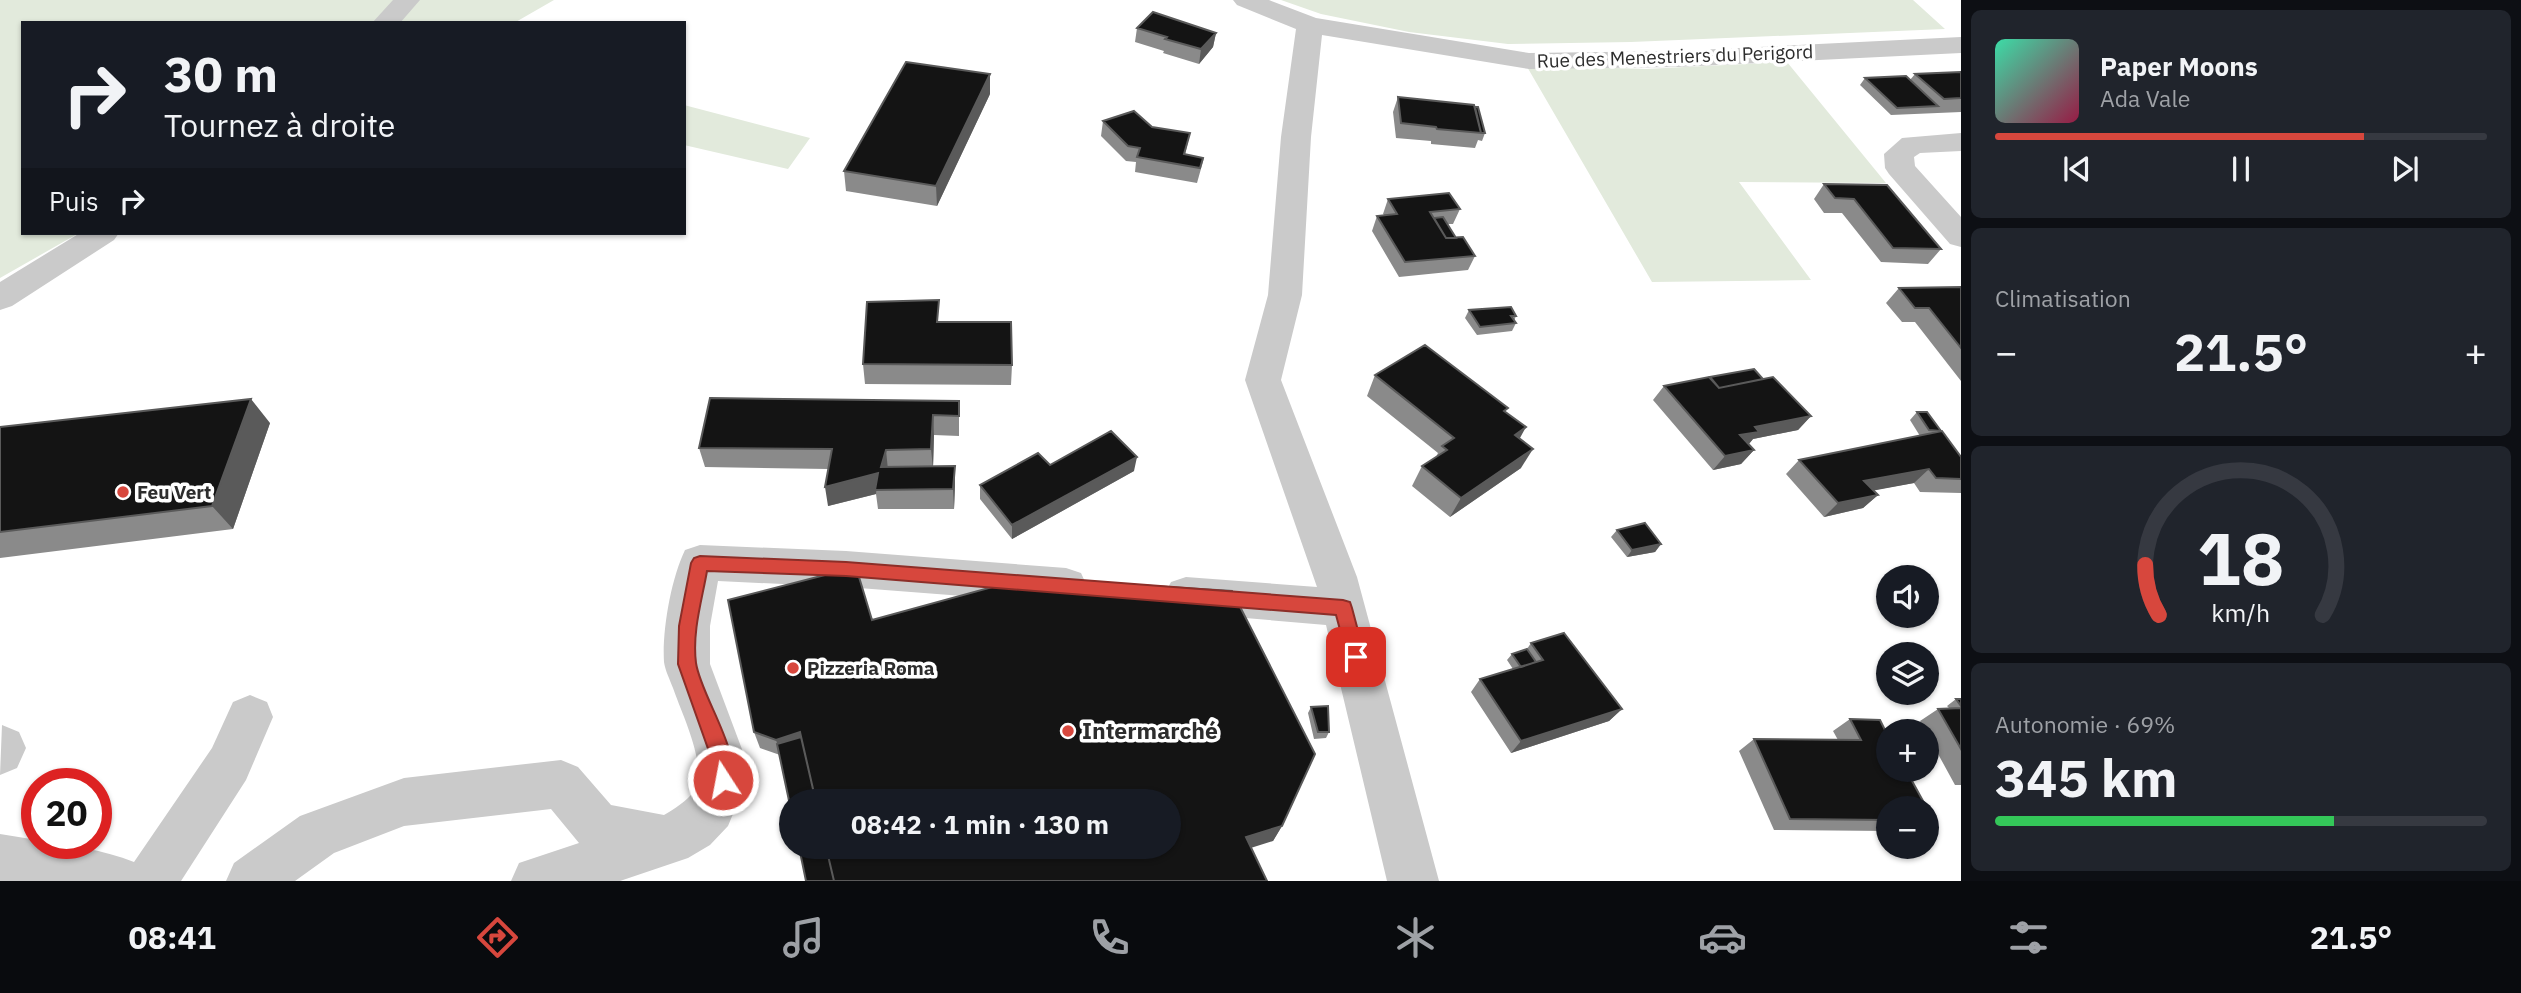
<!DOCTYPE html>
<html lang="fr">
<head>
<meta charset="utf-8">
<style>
	body { margin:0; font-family:"IBM Plex Sans",sans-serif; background:#20242c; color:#f1f3f6; height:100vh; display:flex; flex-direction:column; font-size:26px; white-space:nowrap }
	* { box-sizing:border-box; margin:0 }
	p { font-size:23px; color:#9ea1a6 }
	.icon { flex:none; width:38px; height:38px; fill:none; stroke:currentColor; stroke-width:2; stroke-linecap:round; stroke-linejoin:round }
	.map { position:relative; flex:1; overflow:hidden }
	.details { display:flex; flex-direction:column; gap:10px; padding:10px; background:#0d0f14; width:560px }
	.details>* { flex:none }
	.hud { position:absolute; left:21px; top:21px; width:665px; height:214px; border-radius:0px; box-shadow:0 2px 5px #0004; background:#171b24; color:#f1f3f6; overflow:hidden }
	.buttons { position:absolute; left:1876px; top:565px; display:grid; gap:14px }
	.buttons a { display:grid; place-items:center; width:63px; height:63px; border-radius:50%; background:#171b24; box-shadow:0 2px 5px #0004; font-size:35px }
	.speed { position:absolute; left:21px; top:768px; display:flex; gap:14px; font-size:35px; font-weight:700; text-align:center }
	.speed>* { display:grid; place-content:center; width:91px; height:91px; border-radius:50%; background:#171b24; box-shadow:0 2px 5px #0004; line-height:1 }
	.speed .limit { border:10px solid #d22; background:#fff; color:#111 }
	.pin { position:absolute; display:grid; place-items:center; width:60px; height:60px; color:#fff; margin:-30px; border-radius:14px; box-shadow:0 4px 10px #0006 }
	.me { position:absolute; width:77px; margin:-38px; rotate:349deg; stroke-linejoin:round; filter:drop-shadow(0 0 5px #0008) }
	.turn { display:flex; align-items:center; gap:24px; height:147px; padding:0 28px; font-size:32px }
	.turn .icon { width:91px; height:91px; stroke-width:2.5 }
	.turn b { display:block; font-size:49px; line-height:60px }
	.then { display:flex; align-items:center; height:66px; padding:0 28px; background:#0003; gap:14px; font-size:26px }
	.big { font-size:52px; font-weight:800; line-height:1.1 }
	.details .card { flex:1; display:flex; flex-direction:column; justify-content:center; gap:10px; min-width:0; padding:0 24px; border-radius:10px; background:#20242c }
	.details .dial { align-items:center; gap:0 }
	.dial svg { height:182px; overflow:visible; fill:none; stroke:#363941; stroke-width:7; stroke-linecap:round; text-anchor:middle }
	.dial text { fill:#f1f3f6; stroke:none }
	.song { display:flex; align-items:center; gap:21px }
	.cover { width:84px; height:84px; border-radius:10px; background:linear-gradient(135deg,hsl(160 70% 55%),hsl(340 70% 35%)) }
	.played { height:7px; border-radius:4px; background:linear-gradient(90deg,#d7473d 75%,#363941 75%) }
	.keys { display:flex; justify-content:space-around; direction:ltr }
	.heat { display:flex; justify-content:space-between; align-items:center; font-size:38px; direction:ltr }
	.charge { height:10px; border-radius:5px; background:linear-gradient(90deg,#34c759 69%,#363941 0) }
	.trip { position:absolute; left:779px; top:789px; width:402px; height:70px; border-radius:35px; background:#171b24; box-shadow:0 2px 5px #0004; font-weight:800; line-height:70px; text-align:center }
	.tabs { display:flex; height:112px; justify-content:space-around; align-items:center; background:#090b0e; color:#9ea1a6 }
	.tabs .icon { width:49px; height:49px }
	.tabs .current { color:#d7473d }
	.tabs b { font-size:32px; color:#f1f3f6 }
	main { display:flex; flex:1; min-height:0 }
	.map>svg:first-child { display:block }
</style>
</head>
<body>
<main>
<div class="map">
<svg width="1961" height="881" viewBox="0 0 1961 881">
	<rect width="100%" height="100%" fill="#fff"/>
	<path fill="#e2eadc" d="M 0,0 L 554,0 L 514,23 L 23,23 L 23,233 L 79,233 L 0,278 Z
		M 1281,0 L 1913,0 L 1945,29 L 1631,42 L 1508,44 L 1409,32 L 1321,14 Z
		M 1787,62 L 1886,183 L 1739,182 L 1811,280 L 1652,282 L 1526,65 L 1646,69 Z
		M 684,105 L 810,138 L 788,169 L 684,145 Z"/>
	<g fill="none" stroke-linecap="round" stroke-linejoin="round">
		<path fill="#cacaca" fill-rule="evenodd" d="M 393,0 L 420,0 L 400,23 L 372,23 Z
			M 1233,0 L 1269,0 L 1316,18 L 1529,53 L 1677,51 L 1961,37 L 1961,53 L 1677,67 L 1529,69 L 1322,35 L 1311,137 L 1302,295 L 1281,380 L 1357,577 L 1439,881 L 1387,881 L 1326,625 L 1186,613 L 1171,608 L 1164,595 L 1171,582 L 1186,577 L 1317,587 L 1245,380 L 1268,295 L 1281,137 L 1296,29 L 1237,5 Z
			M 1961,133 L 1961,151 L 1920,153 L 1914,157 L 1915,166 L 1961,217 L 1961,247 L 1950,244 L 1889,174 L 1885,168 L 1884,154 L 1902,138 Z
			M 80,233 L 119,233 L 114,240 L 12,306 L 0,310 L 0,282 Z
			M 700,545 L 846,551 L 1066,568 L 1081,573 L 1087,586 L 1081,599 L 1066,604 L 846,587 L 718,581 L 710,626 L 710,664 L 746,760 L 747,780 L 728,826 L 710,845 L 688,858 L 620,881 L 511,881 L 519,863 L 579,843 L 551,809 L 404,826 L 334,853 L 295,881 L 226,881 L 234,863 L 300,816 L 404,778 L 561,760 L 578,767 L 611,805 L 664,815 C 674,809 687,801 694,791 C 709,768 681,712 673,688 C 670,680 665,670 664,662 C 662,631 671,579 685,550 Z
			M 250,695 L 267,702 L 273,717 L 246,780 L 181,881 L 0,881 L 0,834 L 37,840 L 37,844 C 68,844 104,850 134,862 L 212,748 L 233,702 Z
			M 2,725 L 19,732 L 26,748 L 17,768 L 0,775 Z"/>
	</g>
	<path fill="#8a8a8a" d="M 1137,28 L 1216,33 L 1213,47 L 1199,64 L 1163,53 L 1164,51 L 1135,42 Z
		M 1961,72 L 1961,112 L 1891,115 L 1860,85 L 1865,78 L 1910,80 L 1915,74 Z
		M 990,94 L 937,206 L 846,191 L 844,171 Z
		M 1398,97 L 1485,133 L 1482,141 L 1478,140 L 1475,148 L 1431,144 L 1431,141 L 1396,138 L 1393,112 Z
		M 1103,121 L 1152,127 L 1190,133 L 1185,155 L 1204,158 L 1197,183 L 1135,172 L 1136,162 L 1126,161 L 1101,136 Z
		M 1824,184 L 1887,185 L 1941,249 L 1928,264 L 1881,262 L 1842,213 L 1824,213 L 1814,199 Z
		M 1388,199 L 1460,209 L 1453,224 L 1448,224 L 1456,238 L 1475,256 L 1468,270 L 1399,277 L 1372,231 L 1377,216 L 1384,215 L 1383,214 Z
		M 1961,287 L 1961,381 L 1915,322 L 1902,322 L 1886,303 L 1899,288 Z
		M 1469,310 L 1516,316 L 1514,321 L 1516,323 L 1512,331 L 1477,335 L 1465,318 Z
		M 940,322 L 1012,365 L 1011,385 L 865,384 L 863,364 Z
		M 1375,375 L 1506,412 L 1520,438 L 1521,468 L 1450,517 L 1412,486 L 1422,466 L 1436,457 L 1438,453 L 1367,396 Z
		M 1710,377 L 1763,379 L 1811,416 L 1798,430 L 1753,439 L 1749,444 L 1754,450 L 1741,464 L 1713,470 L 1653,400 L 1664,386 Z
		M 959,401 L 959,436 L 934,435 L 933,466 L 955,485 L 954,509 L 878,509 L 876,494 L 828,506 L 828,469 L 705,467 L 699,448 Z
		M 1917,412 L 1941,431 L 1940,432 L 1961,457 L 1961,493 L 1920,492 L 1914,483 L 1874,490 L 1878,495 L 1863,508 L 1824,517 L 1786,474 L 1799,460 L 1920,436 L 1910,420 Z
		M 270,423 L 233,529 L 0,558 L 0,427 Z
		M 1050,465 L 1134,471 L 1012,539 L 980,499 L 980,485 Z
		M 1617,530 L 1661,544 L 1655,552 L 1627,557 L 1611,537 Z
		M 872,620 L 1282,826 L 1273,841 L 780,755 L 760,748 L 754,732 Z
		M 1531,643 L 1622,709 L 1609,721 L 1511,753 L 1471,692 L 1480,679 L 1513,669 L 1507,660 L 1512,654 L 1527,649 Z
		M 1956,699 L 1961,699 L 1961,785 L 1955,785 L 1920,721 L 1938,709 L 1949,708 L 1947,706 Z
		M 1311,707 L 1329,732 L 1326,738 L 1314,739 L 1308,713 Z
		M 1850,719 L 1880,720 L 1888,736 L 1888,770 L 1906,770 L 1934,821 L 1927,825 L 1927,808 L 1888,808 L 1888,831 L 1774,830 L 1739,751 L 1754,739 L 1838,740 L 1833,731 Z"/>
	<path fill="#5a5a5a" d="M 1216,33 L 1213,47 L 1199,64 L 1201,49 Z
		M 990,74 L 990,94 L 937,206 L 936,186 Z
		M 251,399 L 270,423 L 233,529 L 212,506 Z
		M 933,415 L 934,435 L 933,469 L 931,449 Z
		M 1811,416 L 1798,430 L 1753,439 L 1747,446 L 1740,435 L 1755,427 Z
		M 1526,427 L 1515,447 L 1515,435 Z
		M 1533,449 L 1521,468 L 1450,517 L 1461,498 Z
		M 886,450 L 888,470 L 881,467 Z
		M 1754,450 L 1741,464 L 1713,470 L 1725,456 Z
		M 1137,457 L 1134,471 L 1012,539 L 1012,525 Z
		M 955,466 L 955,485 L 954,509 L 953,489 Z
		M 1929,469 L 1914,483 L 1850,495 L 1864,481 Z
		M 878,473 L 876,494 L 828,506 L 825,487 Z
		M 1878,495 L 1863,508 L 1824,517 L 1838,503 Z
		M 1661,544 L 1655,552 L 1627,557 L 1632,550 Z
		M 1622,709 L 1609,721 L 1511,753 L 1521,741 Z
		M 800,732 L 817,802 L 781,756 L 776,740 Z
		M 1282,826 L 1273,841 L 1238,852 L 1246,837 Z"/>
	<path fill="#141414" stroke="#5a5a5a" stroke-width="2" d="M 1153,12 L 1216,33 L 1201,49 L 1165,39 L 1167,37 L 1137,28 Z
		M 906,62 L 990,74 L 936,186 L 844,171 Z
		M 1961,72 L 1961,98 L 1944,99 L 1915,74 Z
		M 1906,76 L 1938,106 L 1897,108 L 1865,78 Z
		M 1398,97 L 1474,105 L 1481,133 L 1437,129 L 1436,127 L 1401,123 Z
		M 1475,107 L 1478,107 L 1485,133 L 1481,133 Z
		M 1134,111 L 1152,127 L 1190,133 L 1184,154 L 1203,158 L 1200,168 L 1137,157 L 1140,148 L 1128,146 L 1103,121 Z
		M 1824,184 L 1887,185 L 1941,249 L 1893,248 L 1854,199 L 1835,198 Z
		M 1449,193 L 1460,209 L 1430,212 L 1446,238 L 1463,237 L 1475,256 L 1405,262 L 1377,216 L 1397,214 L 1388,199 Z
		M 1443,217 L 1456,238 L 1446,238 L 1434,218 Z
		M 1961,287 L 1961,348 L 1929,308 L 1915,308 L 1899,288 Z
		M 939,300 L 937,322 L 1011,322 L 1012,365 L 863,364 L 867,302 Z
		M 1511,307 L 1516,316 L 1511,316 L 1516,323 L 1480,327 L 1469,310 Z
		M 1425,345 L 1508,408 L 1504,411 L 1526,427 L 1515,435 L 1533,449 L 1461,498 L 1422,466 L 1447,450 L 1442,446 L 1454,438 L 1375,375 Z
		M 1754,369 L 1763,379 L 1719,388 L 1710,377 Z
		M 1709,377 L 1719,388 L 1773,377 L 1811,416 L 1755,427 L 1759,432 L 1740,435 L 1754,450 L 1725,456 L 1664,386 Z
		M 710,398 L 959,401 L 959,416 L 933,415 L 931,449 L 886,450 L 881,467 L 955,466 L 953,489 L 875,490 L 878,473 L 825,487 L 832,449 L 699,448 Z
		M 251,399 L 212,506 L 0,532 L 0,427 Z
		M 1917,412 L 1927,412 L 1941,431 L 1929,430 Z
		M 1111,431 L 1137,457 L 1012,525 L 980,485 L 1038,453 L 1050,465 Z
		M 1942,431 L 1961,457 L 1961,479 L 1936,478 L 1929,469 L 1864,481 L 1878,495 L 1838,503 L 1799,460 Z
		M 1645,523 L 1661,544 L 1632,550 L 1617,530 Z
		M 856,567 L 872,620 L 1025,578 L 1232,591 L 1315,754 L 1282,826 L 1246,837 L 1267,881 L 834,881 L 826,847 L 1169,847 L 1169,802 L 816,802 L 800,732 L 776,740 L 754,732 L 728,600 Z
		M 1564,633 L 1622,709 L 1521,741 L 1480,679 L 1543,660 L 1531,643 Z
		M 1527,649 L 1536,662 L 1521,667 L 1512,654 Z
		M 1956,699 L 1961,699 L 1961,706 Z
		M 1328,706 L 1329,732 L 1318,732 L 1311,707 Z
		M 1961,708 L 1961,749 L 1938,709 Z
		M 1850,719 L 1880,720 L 1888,736 L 1888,770 L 1906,770 L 1934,821 L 1927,821 L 1927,808 L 1888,808 L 1888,820 L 1790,819 L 1754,739 L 1861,740 Z
		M 801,737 L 816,802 L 791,802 L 791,810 L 777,744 Z
		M 799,847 L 826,847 L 834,881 L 806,881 Z"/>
	<path fill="#d7473d" stroke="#8c2e28" stroke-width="2" d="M 700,556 L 846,562 L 1343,600 L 1350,602 L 1352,608 L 1365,657 L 1363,663 L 1356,666 L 1349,663 L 1336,615 L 846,576 L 707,571 C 702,600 692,632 696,663 C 701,697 744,754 730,787 L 723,790 L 716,787 L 712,760 L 678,664 L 679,626 L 691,563 L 694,558 Z"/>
	<g fill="#d7473d" stroke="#fff" stroke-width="2.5">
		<circle cx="123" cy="492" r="7"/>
		<circle cx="793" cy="668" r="7"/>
		<circle cx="1068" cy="731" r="7"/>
	</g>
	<g text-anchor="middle" stroke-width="7" stroke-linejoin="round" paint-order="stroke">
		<g font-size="19" fill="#2d2d2d" stroke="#fff">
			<text transform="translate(1675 56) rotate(-2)" y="7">Rue des Menestriers du Perigord</text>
		</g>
		<g font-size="19" font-weight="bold" fill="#2d2d2d" stroke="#fff" text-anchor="start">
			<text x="137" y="499">Feu Vert</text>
			<text x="807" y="675">Pizzeria Roma</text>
		</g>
		<g font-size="23" font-weight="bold" fill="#2d2d2d" stroke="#fff" text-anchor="start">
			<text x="1082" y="739">Intermarché</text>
		</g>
	</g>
</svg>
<div class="buttons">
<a><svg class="icon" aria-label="sound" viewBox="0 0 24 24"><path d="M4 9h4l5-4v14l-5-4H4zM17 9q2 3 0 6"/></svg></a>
<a><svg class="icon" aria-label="layers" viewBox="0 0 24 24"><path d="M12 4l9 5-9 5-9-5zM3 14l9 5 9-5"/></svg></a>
<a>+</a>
<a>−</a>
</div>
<div class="speed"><div class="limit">20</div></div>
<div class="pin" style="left:1356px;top:657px;background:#d93025"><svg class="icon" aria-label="arrive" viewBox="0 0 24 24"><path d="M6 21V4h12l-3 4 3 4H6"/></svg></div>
<svg class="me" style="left:723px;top:780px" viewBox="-20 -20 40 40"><circle r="17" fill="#d7473d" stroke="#fff" stroke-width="3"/><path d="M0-11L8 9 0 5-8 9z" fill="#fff"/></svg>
<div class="trip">08:42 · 1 min · 130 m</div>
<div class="hud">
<div class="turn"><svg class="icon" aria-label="right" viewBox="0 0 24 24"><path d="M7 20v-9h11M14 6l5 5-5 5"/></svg><div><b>30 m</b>Tournez à droite</div></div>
<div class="then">Puis<svg class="icon" aria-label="right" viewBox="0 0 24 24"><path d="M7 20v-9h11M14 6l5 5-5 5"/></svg></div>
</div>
</div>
<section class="details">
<div class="card">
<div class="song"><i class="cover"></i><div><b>Paper Moons</b><p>Ada Vale</p></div></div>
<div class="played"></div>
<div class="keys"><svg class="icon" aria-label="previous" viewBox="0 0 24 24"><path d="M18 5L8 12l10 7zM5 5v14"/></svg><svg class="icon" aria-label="pause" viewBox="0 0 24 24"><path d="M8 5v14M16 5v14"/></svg><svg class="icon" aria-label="next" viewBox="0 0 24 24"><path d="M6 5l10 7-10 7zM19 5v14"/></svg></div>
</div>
<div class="card"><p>Climatisation</p>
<div class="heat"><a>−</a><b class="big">21.5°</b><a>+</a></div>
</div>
<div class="card dial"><svg viewBox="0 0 100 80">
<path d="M14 69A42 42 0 1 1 86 69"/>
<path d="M14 69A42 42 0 0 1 8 47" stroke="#d7473d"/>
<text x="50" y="56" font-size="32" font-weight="700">18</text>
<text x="50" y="72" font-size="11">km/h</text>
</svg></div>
<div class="card"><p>Autonomie · 69%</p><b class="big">345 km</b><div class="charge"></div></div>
</section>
</main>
<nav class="tabs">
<b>08:41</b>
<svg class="icon current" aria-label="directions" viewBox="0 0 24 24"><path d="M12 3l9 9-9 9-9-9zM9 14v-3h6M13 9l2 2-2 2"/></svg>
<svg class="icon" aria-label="music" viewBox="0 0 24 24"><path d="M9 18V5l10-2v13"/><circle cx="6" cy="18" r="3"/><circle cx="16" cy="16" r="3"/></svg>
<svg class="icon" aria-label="phone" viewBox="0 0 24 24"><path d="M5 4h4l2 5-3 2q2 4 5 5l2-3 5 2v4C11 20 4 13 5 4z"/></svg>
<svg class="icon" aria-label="climate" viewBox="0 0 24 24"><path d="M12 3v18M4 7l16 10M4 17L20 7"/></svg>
<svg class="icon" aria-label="car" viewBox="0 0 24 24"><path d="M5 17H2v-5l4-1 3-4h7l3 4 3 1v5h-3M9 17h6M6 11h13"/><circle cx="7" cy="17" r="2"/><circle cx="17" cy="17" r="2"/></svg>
<svg class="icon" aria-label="filters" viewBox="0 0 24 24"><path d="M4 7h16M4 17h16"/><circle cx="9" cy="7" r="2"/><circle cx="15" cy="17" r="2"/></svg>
<b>21.5°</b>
</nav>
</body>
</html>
